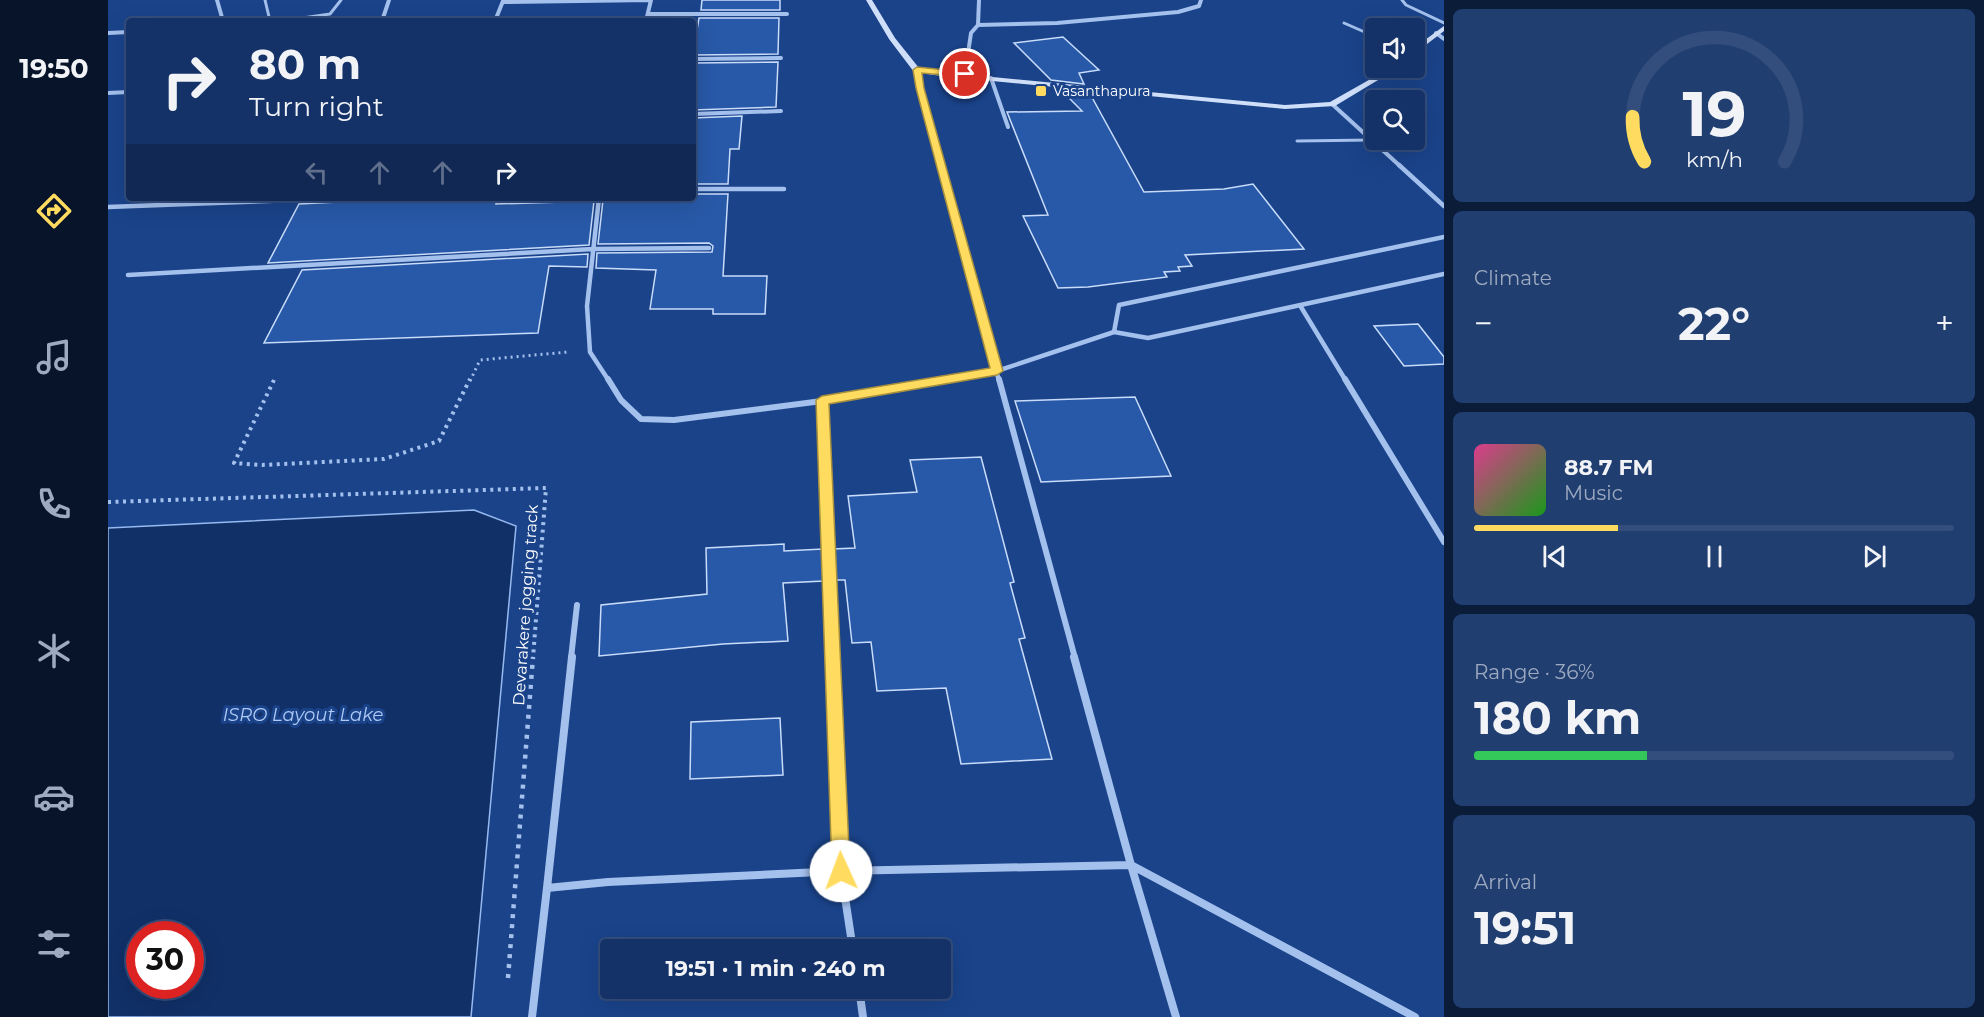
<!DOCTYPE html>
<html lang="en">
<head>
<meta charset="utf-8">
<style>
	body { margin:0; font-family:Montserrat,sans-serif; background:#213e71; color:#f1f3f6; height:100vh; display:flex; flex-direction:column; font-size:22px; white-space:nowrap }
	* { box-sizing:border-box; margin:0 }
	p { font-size:20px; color:#9daac0 }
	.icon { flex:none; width:33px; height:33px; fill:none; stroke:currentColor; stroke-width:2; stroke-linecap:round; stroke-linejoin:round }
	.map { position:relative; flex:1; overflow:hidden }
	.drawer { display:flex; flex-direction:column; gap:9px; padding:9px; background:#0b1c39; width:540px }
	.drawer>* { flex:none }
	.guide { position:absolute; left:18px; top:18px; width:570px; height:183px; border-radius:6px; box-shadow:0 6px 24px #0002,0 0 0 2px #334d7c; background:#143268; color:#f1f3f6; overflow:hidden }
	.fabs { position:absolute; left:1257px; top:18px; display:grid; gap:12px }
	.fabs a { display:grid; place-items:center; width:60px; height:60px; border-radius:6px; background:#143268; box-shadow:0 6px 24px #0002,0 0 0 2px #334d7c; font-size:30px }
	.speed { position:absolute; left:18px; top:921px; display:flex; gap:12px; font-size:30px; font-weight:700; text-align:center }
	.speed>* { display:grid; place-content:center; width:78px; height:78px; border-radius:50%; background:#143268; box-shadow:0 6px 24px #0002,0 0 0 2px #334d7c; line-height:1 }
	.speed .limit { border:9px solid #d22; background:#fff; color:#111 }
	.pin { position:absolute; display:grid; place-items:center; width:51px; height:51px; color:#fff; margin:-26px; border:3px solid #fff; border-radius:50%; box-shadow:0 2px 6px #0007 }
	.me { position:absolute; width:66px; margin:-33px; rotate:358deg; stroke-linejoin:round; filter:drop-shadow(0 0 4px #0008) }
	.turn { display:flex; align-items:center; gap:21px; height:126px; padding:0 24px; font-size:27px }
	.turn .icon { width:78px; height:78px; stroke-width:2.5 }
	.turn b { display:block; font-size:42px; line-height:51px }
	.lanes { display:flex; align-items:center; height:57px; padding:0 24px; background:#0003; justify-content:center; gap:30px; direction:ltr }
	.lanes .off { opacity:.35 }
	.big { font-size:45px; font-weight:700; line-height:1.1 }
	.drawer .widget { flex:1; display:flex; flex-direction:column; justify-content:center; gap:9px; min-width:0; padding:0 21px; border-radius:9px; background:#213e71 }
	.drawer .dial { align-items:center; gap:0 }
	.dial svg { height:156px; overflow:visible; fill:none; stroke:#334d7c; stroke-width:7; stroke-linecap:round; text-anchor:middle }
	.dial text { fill:#f1f3f6; stroke:none }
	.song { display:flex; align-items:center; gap:18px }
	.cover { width:72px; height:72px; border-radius:9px; background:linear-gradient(135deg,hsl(330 70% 55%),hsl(120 70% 35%)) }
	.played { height:6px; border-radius:3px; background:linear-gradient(90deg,#ffdc60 30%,#334d7c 30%) }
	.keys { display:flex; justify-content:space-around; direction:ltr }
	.heat { display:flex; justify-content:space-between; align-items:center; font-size:33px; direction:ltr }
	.charge { height:9px; border-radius:4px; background:linear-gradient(90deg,#34c759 36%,#334d7c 0) }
	.trip { position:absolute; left:492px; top:939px; width:351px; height:60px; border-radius:6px; background:#143268; box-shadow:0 6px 24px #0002,0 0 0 2px #334d7c; font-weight:700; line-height:60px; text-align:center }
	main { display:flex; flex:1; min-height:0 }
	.tab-bar { display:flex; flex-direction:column; width:108px; justify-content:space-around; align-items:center; background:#08142a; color:#9daac0 }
	.tab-bar .icon { width:42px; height:42px }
	.tab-bar .active { color:#ffdc60 }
	.tab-bar b { font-size:27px; color:#f1f3f6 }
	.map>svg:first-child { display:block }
</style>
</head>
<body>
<main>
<nav class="tab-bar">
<b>19:50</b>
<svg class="icon active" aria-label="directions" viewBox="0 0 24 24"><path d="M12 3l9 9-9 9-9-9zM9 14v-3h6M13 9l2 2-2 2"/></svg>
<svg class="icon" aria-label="music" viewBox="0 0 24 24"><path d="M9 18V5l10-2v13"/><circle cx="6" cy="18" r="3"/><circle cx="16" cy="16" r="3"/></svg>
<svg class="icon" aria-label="phone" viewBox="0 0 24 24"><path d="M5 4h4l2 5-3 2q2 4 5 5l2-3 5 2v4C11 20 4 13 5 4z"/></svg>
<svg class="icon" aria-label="climate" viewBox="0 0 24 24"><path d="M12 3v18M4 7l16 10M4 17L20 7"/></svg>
<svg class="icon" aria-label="car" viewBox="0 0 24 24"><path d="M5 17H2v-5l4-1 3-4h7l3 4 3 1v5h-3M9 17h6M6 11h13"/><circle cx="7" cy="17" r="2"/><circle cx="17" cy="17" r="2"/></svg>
<svg class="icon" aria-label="filters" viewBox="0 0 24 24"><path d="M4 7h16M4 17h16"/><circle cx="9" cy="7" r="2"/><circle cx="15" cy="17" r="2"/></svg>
</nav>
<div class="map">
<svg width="1336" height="1017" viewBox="0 0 1336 1017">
	<rect width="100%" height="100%" fill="#1a438a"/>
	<path fill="#113068" stroke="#96baef" stroke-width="1.5" fill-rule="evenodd" d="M 366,510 L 408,526 L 363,1017 L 0,1017 L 0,528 ZM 32,934 L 82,934 L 82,986 L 32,986 Z"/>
	<path fill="#2859a8" stroke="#c9dcfa" stroke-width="1.5" d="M 594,0 L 672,0 L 672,10 L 593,10 Z
		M 591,18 L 671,18 L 670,54 L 585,55 Z
		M 955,37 L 991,70 L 971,73 L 976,84 L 943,80 L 906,43 Z
		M 670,62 L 668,107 L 585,110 L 585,63 Z
		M 953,90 L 981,92 L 1036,192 L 1116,189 L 1145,184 L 1196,249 L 1077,255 L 1084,266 L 1070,267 L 1072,271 L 1056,272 L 1059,277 L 980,287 L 950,288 L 915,216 L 940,215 L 899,112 L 974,111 Z
		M 634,116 L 631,149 L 622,149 L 620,184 L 585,184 L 585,118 Z
		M 585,194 L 620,194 L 615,276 L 659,276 L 657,314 L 605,314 L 605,309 L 542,309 L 548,270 L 488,268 L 489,253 L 604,252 L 605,246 L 601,243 L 490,244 L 495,200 L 507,198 L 585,198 Z
		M 309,198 L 390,198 L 388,204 L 486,201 L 481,245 L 160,263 L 191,204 Z
		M 480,254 L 479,267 L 441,266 L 430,333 L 156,343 L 194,270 Z
		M 1310,324 L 1336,357 L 1336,364 L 1296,366 L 1266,326 Z
		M 1027,397 L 1063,476 L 933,482 L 907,401 Z
		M 873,457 L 906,582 L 902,583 L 917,638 L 911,639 L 944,759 L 853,764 L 838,688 L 769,691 L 763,642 L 744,643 L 737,580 L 726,580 L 725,549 L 747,548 L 740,496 L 809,492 L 802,460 Z
		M 676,544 L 676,551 L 715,549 L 716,581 L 675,583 L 680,641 L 615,644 L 491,656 L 493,605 L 599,594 L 598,548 Z
		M 672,718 L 675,775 L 582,779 L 583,722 Z"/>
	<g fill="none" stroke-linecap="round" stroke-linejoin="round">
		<path stroke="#a4c0ed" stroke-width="3" stroke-dasharray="2 4" stroke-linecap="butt" d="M 362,381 L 372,360 L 460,352"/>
		<path stroke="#a4c0ed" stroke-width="4" stroke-dasharray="3 4.5" stroke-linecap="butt" d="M 166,380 L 126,463 L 154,465 L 276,459 L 331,441 L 362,379
			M 0,502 L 438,488 L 425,658"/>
		<path stroke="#a4c0ed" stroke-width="4.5" stroke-dasharray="4 6" stroke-linecap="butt" d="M 400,978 L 425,657"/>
		<path stroke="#a4c0ed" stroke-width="3" d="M 157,0 L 162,21
			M 1294,0 L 1298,5 L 1336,23
			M 174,21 L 222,14 L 233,0
			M 1236,23 L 1268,37
			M 1189,141 L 1264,140"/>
		<path stroke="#a4c0ed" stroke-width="4" d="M 109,0 L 115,21
			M 395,2 L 543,0
			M 540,14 L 679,14
			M 274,21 L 281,0
			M 387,21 L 395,1
			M 538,21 L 543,0
			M 870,25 L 949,23 L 1070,12 L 1091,6 L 1093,0
			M 0,33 L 21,32
			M 1328,33 L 1336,39
			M 585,59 L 673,58
			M 809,70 L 833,166
			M 857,74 L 863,33 L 870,25 L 871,0
			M 883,78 L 900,127
			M 0,93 L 21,92
			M 1224,104 L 1292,166
			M 585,114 L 673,111"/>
		<path stroke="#a4c0ed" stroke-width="4.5" d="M 833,165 L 891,381
			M 1291,165 L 1336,206
			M 585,189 L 676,189
			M 491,198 L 479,306 L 482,352 L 501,381
			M 0,207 L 239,198
			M 20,275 L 485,249 L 601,248
			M 1193,307 L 1238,381
			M 1006,332 L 1011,305 L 1336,237
			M 833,381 L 889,371 L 1006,332 L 1040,338 L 1336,274"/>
		<path stroke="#a4c0ed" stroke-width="6" d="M 500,379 L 513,400 L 533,419 L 566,420 L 714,401 L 841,379
			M 891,379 L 967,658
			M 1237,379 L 1336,542
			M 714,401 L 724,658
			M 463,658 L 469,605"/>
		<path stroke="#a4c0ed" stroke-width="8" d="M 724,657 L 733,871 L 745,950
			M 966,657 L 1023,865 L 1068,1017
			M 439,888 L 464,657
			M 751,988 L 755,1017
			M 424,1017 L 439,888 L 500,882 L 733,871 L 1023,865 L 1307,1017"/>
		<path fill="#d0dff9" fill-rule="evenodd" d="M 758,0 L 764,0 L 787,38 L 811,68 L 833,72 L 1177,105 L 1222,102 L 1282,68 L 1290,68 L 1227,106 L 1177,109 L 833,76 L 806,72 L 781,39 Z
			M 1336,26 L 1336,31 L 1306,54 L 1306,48 Z"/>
	</g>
	<path fill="#ffdc60" stroke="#a68f3e" stroke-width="1.5" d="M 809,67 L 857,72 L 861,74 L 857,77 L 814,73 L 816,88 L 895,371 L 889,375 L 721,404 L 742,871 L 740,878 L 733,880 L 727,878 L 724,871 L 708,400 L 714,396 L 882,368 L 808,88 L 805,70 Z"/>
	<rect fill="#ffdc60" stroke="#1a438a" stroke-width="2" x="927" y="85" width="12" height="12" rx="3"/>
	<g text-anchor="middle" stroke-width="6" stroke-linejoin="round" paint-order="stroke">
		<g font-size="14" fill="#fff" stroke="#1a438a" text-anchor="start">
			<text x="945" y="96">Vasanthapura</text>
		</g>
		<g font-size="16" fill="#fff" stroke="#1a438a">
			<text transform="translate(417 605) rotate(-86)" y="6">Devarakere jogging track</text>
		</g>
		<g font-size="18" font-style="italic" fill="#afcaf4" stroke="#1a438a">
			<text x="195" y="721">ISRO Layout Lake</text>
		</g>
	</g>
</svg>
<div class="fabs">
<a><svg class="icon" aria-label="sound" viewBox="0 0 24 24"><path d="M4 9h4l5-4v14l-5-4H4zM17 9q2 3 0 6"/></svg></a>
<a><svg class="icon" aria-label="search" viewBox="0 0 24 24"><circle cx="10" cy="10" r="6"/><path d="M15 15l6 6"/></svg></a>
</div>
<div class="speed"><div class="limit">30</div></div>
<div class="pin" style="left:857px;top:74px;background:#d93025"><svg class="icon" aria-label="arrive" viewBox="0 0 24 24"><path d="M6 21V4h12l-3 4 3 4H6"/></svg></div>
<svg class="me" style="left:733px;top:871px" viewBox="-20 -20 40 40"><circle r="19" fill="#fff"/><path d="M0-13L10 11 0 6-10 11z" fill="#ffdc60"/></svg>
<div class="trip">19:51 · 1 min · 240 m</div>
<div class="guide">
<div class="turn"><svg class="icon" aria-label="right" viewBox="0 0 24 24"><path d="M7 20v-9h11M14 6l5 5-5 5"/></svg><div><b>80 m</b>Turn right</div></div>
<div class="lanes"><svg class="icon off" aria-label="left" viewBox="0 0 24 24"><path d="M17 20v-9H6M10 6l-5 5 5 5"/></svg><svg class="icon off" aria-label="ahead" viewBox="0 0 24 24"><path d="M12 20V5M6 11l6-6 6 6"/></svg><svg class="icon off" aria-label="ahead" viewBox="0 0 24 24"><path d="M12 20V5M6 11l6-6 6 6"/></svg><svg class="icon" aria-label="right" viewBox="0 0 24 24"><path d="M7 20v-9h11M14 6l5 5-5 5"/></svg></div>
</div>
</div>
<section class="drawer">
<div class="widget dial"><svg viewBox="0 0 100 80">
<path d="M14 69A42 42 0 1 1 86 69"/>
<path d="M14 69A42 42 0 0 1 8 46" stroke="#ffdc60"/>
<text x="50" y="56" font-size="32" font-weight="700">19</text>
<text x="50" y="72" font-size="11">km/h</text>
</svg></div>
<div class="widget"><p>Climate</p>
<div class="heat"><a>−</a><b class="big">22°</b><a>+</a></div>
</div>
<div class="widget">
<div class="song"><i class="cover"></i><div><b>88.7 FM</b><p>Music</p></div></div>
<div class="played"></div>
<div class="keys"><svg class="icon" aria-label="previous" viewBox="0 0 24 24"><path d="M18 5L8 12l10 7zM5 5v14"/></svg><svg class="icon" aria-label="pause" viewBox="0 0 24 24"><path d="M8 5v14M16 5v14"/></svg><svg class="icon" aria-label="next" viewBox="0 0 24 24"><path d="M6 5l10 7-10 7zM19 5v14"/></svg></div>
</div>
<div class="widget"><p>Range · 36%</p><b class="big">180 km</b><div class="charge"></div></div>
<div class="widget"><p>Arrival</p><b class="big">19:51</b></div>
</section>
</main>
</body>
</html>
